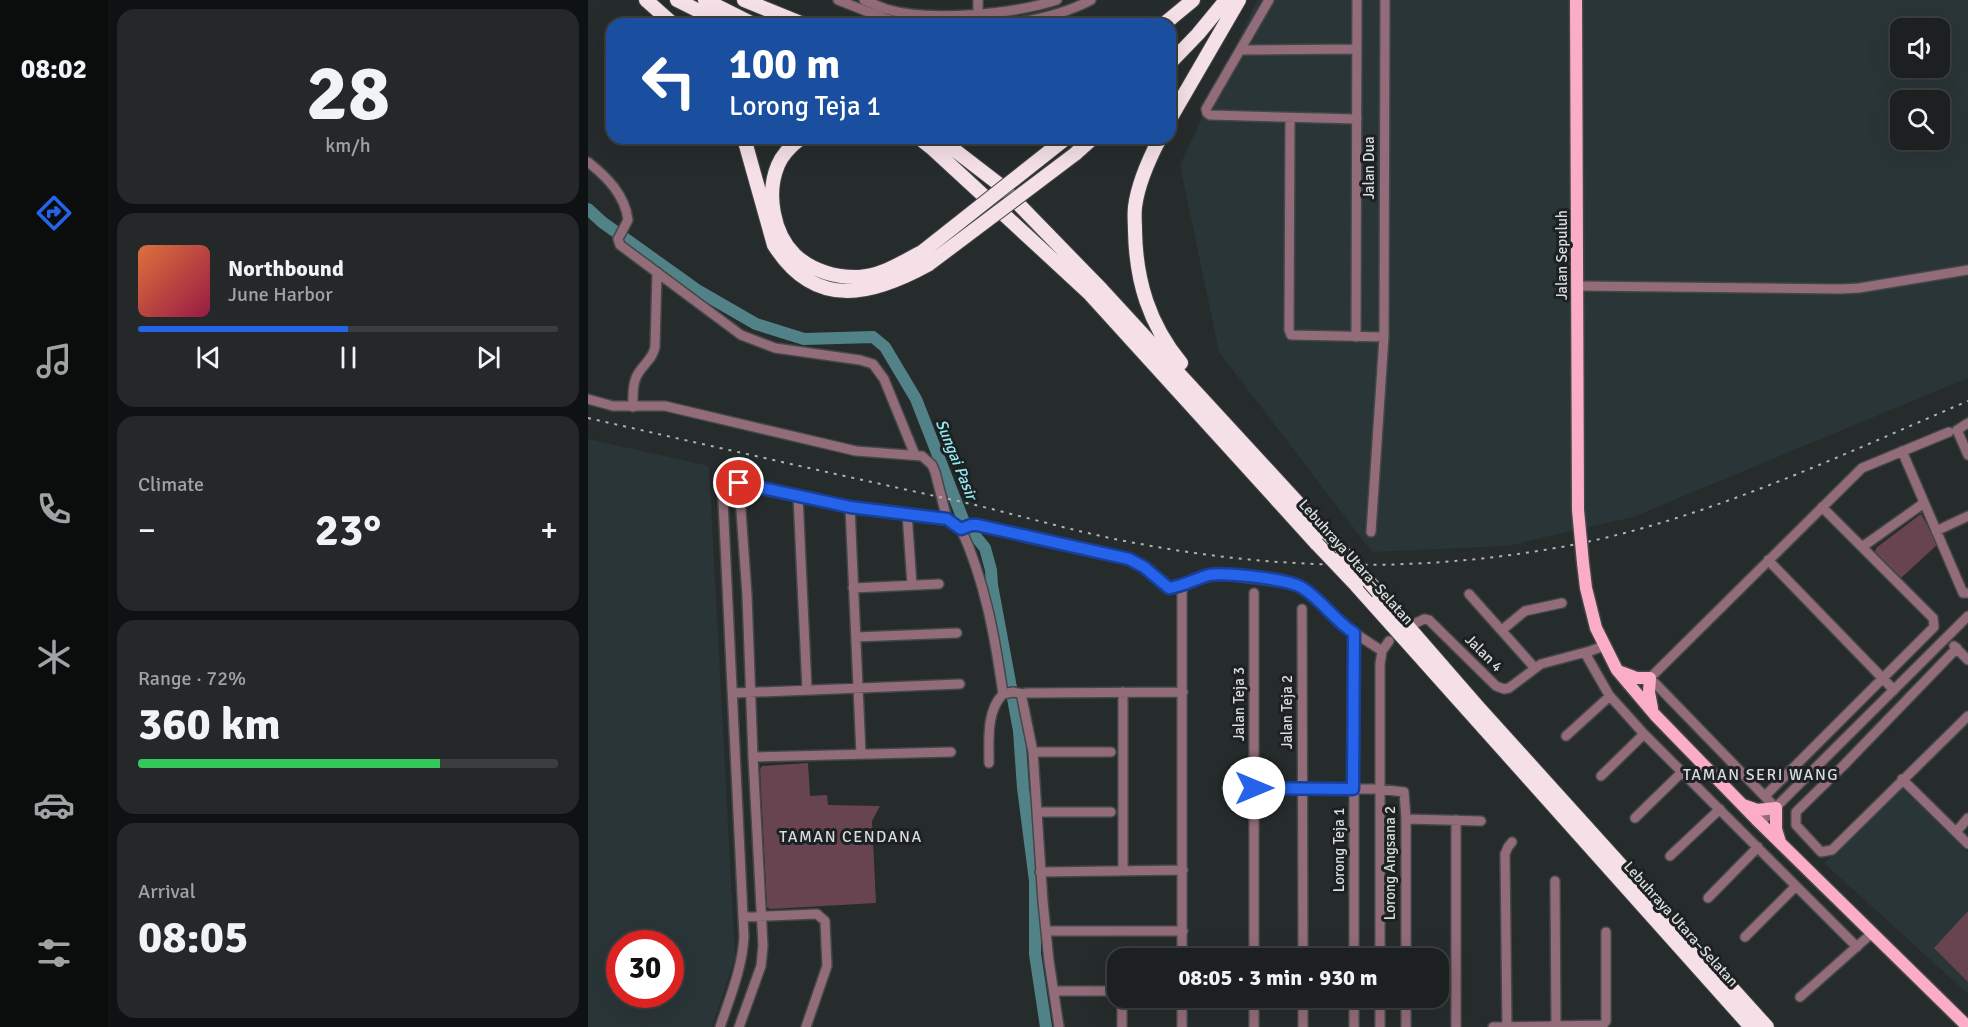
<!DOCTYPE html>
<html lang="en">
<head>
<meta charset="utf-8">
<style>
	body { margin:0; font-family:Signika,sans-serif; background:#252829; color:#f1f3f6; height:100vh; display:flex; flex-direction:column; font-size:22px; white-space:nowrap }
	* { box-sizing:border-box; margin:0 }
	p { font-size:20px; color:#a0a3a5 }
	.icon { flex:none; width:33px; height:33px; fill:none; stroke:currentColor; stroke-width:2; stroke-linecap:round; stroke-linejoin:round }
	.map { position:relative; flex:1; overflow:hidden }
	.sheet { display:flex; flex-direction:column; gap:9px; padding:9px; background:#0f1212; width:480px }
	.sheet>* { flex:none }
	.banner { position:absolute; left:18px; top:18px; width:570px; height:126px; border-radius:18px; box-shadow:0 6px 24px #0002,0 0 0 2px #3a3e3e; background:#1a4fa0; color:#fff; overflow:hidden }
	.fabs { position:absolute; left:1302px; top:18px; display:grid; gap:12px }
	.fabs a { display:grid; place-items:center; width:60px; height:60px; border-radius:12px; background:#1c2020; box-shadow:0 6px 24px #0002,0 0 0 2px #3a3e3e; font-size:30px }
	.speed { position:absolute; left:18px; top:930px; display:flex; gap:12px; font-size:30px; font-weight:700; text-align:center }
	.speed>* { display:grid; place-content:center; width:78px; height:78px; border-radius:50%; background:#1c2020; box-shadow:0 6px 24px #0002,0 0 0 2px #3a3e3e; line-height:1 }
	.speed .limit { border:9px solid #d22; background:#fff; color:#111 }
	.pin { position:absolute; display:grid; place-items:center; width:51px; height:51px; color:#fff; margin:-26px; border:3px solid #fff; border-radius:50%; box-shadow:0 2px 6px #0007 }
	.me { position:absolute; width:66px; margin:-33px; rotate:90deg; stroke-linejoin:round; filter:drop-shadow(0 0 4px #0008) }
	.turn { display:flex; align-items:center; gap:21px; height:126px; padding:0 24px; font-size:27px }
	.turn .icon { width:78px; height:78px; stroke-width:2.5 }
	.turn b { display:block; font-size:42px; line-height:51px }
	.big { font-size:45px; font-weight:700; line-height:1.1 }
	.sheet .tile { flex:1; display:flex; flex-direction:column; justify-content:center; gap:9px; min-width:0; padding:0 21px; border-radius:18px; background:#252829 }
	.sheet .dial { align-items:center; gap:0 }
	.dial b { font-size:78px; line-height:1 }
	.song { display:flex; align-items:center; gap:18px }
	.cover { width:72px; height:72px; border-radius:9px; background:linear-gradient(135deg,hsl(20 70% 55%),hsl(340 70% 35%)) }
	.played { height:6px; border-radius:3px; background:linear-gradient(90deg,#2563eb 50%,#3a3e3e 50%) }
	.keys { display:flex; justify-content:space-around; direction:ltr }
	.heat { display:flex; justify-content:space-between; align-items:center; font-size:33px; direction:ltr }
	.charge { height:9px; border-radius:4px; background:linear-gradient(90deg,#34c759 72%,#3a3e3e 0) }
	.trip { position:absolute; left:519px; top:948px; width:342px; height:60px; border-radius:18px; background:#1c2020; box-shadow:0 6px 24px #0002,0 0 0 2px #3a3e3e; font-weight:700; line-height:60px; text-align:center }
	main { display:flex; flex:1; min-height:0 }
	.tabs { display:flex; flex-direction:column; width:108px; justify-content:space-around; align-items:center; background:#0b0d0d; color:#a0a3a5 }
	.tabs .icon { width:42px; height:42px }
	.tabs .selected { color:#2563eb }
	.tabs b { font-size:27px; color:#f1f3f6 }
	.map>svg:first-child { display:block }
</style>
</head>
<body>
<main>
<nav class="tabs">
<b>08:02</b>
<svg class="icon selected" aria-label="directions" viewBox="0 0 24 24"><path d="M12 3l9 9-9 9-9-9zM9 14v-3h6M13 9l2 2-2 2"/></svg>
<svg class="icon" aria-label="music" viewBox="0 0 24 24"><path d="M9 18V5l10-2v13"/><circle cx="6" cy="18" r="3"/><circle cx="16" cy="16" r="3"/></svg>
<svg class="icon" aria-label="phone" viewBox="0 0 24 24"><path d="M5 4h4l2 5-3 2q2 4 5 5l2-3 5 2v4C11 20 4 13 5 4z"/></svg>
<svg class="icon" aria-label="climate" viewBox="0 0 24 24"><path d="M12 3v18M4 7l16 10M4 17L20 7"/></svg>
<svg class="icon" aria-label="car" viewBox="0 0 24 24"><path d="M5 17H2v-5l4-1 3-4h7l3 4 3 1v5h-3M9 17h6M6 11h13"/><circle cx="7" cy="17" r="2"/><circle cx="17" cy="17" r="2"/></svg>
<svg class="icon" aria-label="filters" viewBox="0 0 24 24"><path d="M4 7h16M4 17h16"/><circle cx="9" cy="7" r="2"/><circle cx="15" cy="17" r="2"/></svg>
</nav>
<section class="sheet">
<div class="tile dial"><b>28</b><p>km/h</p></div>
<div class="tile">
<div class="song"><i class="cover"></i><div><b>Northbound</b><p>June Harbor</p></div></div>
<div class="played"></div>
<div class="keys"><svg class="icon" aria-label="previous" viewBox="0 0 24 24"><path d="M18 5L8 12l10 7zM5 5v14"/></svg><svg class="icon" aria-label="pause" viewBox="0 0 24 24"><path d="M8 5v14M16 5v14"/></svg><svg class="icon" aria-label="next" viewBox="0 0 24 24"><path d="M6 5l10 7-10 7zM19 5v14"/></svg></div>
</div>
<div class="tile"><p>Climate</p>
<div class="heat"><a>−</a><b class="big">23°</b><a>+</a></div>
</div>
<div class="tile"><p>Range · 72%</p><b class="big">360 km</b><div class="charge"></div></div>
<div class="tile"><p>Arrival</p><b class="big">08:05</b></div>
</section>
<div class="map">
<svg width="1380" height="1027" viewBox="0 0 1380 1027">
	<rect width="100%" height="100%" fill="#262b2b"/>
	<path fill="#2a3537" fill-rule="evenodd" d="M 669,0 L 1380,0 L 1380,378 L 1045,517 L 919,546 L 784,552 L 631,352 L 592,165 ZM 1312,28 L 1352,28 L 1352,68 L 1312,68 ZM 1312,100 L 1352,100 L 1352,140 L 1312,140 Z
		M 0,439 L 121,466 L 147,958 L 124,1027 L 0,1027 ZM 32,944 L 82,944 L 82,994 L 32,994 Z
		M 1315,788 L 1380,853 L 1380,994 L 1236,863 Z"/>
	<path fill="#684450" d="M 1333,514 L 1350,544 L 1313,578 L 1287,552 L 1288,548 Z
		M 220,763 L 222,796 L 239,795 L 240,805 L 292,806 L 284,821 L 288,903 L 182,909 L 179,907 L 172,769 L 174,766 Z
		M 1380,911 L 1380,982 L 1346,948 Z"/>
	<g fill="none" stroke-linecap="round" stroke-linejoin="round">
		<path stroke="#518287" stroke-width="12" d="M 0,209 L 14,222 L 109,290 L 168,324 L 216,339 L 285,337 L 297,347 L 328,399 L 376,522 L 397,548 L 403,570 L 404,585 L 431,731 L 435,788 L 447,881 L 447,954 L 458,1027"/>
		<g stroke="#434747" stroke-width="12">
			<path id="minor" d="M 250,0 L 298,19 L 320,24
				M 276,0 C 283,3 290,6 298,9 C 341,22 426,14 469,0
				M 390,0 L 390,24
				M 681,0 L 618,109 L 619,113 L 622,115 L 769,119
				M 420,24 C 448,20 477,14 503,0
				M 653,50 L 769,49
				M 702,118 L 701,330 L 703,335 L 796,337
				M 0,162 C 19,177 37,195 40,220 L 30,239 L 32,245 L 153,335 L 187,348 L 272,360 L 285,364 L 296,379 L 327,455
				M 990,286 L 1253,289 L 1271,288 L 1380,270
				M 768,337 L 769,0
				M 0,399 L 25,406 L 77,406 L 268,451 L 334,456 L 344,465 L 347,472 L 359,519
				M 45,407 C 45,396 44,382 51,372 C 57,363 65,358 67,347 L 69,272
				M 1380,423 L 1369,430 L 1380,455
				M 1314,451 L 1375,593 L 1380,593
				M 151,483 L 159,595 L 165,757 L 175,946 L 173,966 L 151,1027
				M 210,496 L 219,690
				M 262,507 L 273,754
				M 319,513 L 324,585
				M 373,529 C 397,581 407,638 415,694
				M 1348,531 L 1380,516
				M 783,532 L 796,337 L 797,0
				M 1274,547 L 1336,503
				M 1180,560 L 1306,690
				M 265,588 L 351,584
				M 881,594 L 946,667
				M 714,609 L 715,958
				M 826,624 L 836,619 L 841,620 L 908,686 L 916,689 L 921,688 L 953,664 L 1002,651 L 1016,646
				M 914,630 L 937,611 L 974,603
				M 766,633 L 766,958
				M 268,637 L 369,633
				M 1366,646 L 1380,660
				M 1369,648 L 1257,764 L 1208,812 L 1208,825 L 1233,852 L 1244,850 L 1380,716
				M 997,653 L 1021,695 L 1056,734 L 1269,947
				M 1062,678 L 1188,808
				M 1059,681 L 1274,468 L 1361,432
				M 535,692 L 535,871
				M 146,693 L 372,684
				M 978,736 L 1022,696
				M 445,752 L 523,752
				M 165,757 L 363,752
				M 401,763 C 401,741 398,711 415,694 L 425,692 L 435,694
				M 1013,776 L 1056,734
				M 1314,779 L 1380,844
				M 639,788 L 791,789 L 816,792 L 818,819 L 818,958
				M 1177,796 L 1346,627 L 1345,618 L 1234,507
				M 449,812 L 523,812
				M 1047,818 L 1094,772
				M 818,819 L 893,821
				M 1172,823 L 1380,616
				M 1368,832 L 1380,818
				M 1082,856 L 1132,809
				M 452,872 L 595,870
				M 967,881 L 968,1027
				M 1120,898 L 1170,847
				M 156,917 L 229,914 L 237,921 L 239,966 L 218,1027
				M 458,931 L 595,931
				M 1157,937 L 1208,886
				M 594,958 L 594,585
				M 666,958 L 666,593
				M 792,958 L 792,664 L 794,651 L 801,641
				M 466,991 L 530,991
				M 1212,997 L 1283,934
				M 534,998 L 534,1027
				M 594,998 L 594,1027
				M 715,998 L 715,1027
				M 766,998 L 766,1027
				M 792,998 L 792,1027
				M 818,998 L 818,1027
				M 132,1027 C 142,997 154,969 156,937 L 134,480 L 262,507 L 359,519 L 373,529 L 383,525 L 389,525 L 541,559 L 556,567 L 581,588 L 630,574 L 700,583 L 712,587 L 724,595 L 750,622 L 794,651
				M 471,1027 L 461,961 L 455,902 L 445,752 L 434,698 L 435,694 L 438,693 L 595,692
				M 666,1027 L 666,998
				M 868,1027 L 868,820
				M 905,1027 L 1015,1025 L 1018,1021 L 1018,932
				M 919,1027 L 917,854 L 920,847 L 924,842"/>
		</g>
		<g stroke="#434747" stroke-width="15">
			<path id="major" d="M 988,0 L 990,510
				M 995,563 L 998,588 L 1008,628 L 1029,670 L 1067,715 L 1172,823 L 1380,1027
				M 1033,672 L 1049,678 L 1062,678 L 1061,692 L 1064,708
				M 1155,805 L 1169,810 L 1188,808 L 1188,829 L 1192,842"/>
		</g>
		<g stroke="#434747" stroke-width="16">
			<path id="highway" d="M 58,0 L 85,24
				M 89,0 L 137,24
				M 117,0 L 165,24
				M 156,0 L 215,24
				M 576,24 L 605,0
				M 582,63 L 610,34 L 638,0
				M 582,119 L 651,0
				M 156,138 L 186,245 C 227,310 283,296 341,264
				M 213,138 C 204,145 194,155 190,165 C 178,193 185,234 207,255 C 224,271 249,278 271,277 C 294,276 314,262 334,252
				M 331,138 L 345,149 L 501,293 L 729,544
				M 351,138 L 412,185 L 513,289 L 755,552
				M 572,138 C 561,159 550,183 547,207 C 546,215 547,223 547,231 C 548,281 561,324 593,363
				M 487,154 L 505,138
				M 768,585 L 1163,1027
				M 790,592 L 890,707 L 1179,1027"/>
		</g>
		<use href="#minor" stroke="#926c78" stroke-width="9"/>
		<use href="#major" stroke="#fbadc7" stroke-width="12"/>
		<use href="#highway" stroke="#f4e0e6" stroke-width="14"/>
		<path stroke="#b0b3b4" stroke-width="2" stroke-dasharray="3 6" stroke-linecap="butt" d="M 0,418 C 123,446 246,474 370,501 C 432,515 494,534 558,545 C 698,571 844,572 984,545 C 1122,518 1251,456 1380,401"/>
		<g stroke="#434747" stroke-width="15" stroke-linecap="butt">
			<path id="major-bridge" d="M 990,510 L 995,563"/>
		</g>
		<g stroke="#434747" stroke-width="16" stroke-linecap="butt">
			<path id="highway-bridge" d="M 334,252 L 477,139
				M 341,264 L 487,154
				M 729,544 L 768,585
				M 755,552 L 790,592"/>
		</g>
		<use href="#major-bridge" stroke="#fbadc7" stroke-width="12"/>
		<use href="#highway-bridge" stroke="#f4e0e6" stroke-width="14"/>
	</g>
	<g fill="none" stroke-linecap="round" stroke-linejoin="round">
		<g stroke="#184099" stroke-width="15">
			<path id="route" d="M 151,483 L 262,507 L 359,519 L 373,529 L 383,525 L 389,525 L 541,559 L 556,567 L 581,588 C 595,586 607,579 621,575 C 637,572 698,579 713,587 C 733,599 746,620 766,633 L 765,789 L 666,788"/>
		</g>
		<use href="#route" stroke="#2563eb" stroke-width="10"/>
	</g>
	<g text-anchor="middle" stroke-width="6" stroke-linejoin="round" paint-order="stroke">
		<g font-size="15" fill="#d9dcdd" stroke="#1d2122">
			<text transform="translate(781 168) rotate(-90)" y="5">Jalan Dua</text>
			<text transform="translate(974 255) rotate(-90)" y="5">Jalan Sepuluh</text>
			<text transform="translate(768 562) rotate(48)" y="5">Lebuhraya Utara–Selatan</text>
			<text transform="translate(896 653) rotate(45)" y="5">Jalan 4</text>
			<text transform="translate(651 704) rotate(-90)" y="5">Jalan Teja 3</text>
			<text transform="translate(699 712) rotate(-90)" y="5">Jalan Teja 2</text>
			<text transform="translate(751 850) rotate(-90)" y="5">Lorong Teja 1</text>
			<text transform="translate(802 863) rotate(-90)" y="5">Lorong Angsana 2</text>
			<text transform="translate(1093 924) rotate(48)" y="5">Lebuhraya Utara–Selatan</text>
		</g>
		<g font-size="16" font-style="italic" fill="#95eaf3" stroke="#1d2122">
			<text transform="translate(369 459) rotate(68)" y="6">Sungai Pasir</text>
		</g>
		<g font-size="16" letter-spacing="1.5" fill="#d9dcdd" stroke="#1d2122">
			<text x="1173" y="780">TAMAN SERI WANG</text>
			<text x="263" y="842">TAMAN CENDANA</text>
		</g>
	</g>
</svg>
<div class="fabs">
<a><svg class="icon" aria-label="sound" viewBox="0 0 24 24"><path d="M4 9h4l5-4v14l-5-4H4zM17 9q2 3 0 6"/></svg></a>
<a><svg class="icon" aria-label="search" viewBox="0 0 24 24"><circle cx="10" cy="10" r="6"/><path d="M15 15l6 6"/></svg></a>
</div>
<div class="speed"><div class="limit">30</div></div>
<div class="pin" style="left:151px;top:483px;background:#d93025"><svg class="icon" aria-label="arrive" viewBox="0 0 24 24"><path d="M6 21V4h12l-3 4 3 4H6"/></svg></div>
<svg class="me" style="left:666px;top:788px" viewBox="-20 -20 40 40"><circle r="19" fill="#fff"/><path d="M0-13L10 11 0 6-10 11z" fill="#2563eb"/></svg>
<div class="trip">08:05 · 3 min · 930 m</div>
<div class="banner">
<div class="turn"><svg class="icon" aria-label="left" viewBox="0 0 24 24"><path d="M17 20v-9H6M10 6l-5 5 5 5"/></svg><div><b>100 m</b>Lorong Teja 1</div></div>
</div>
</div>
</main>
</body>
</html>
